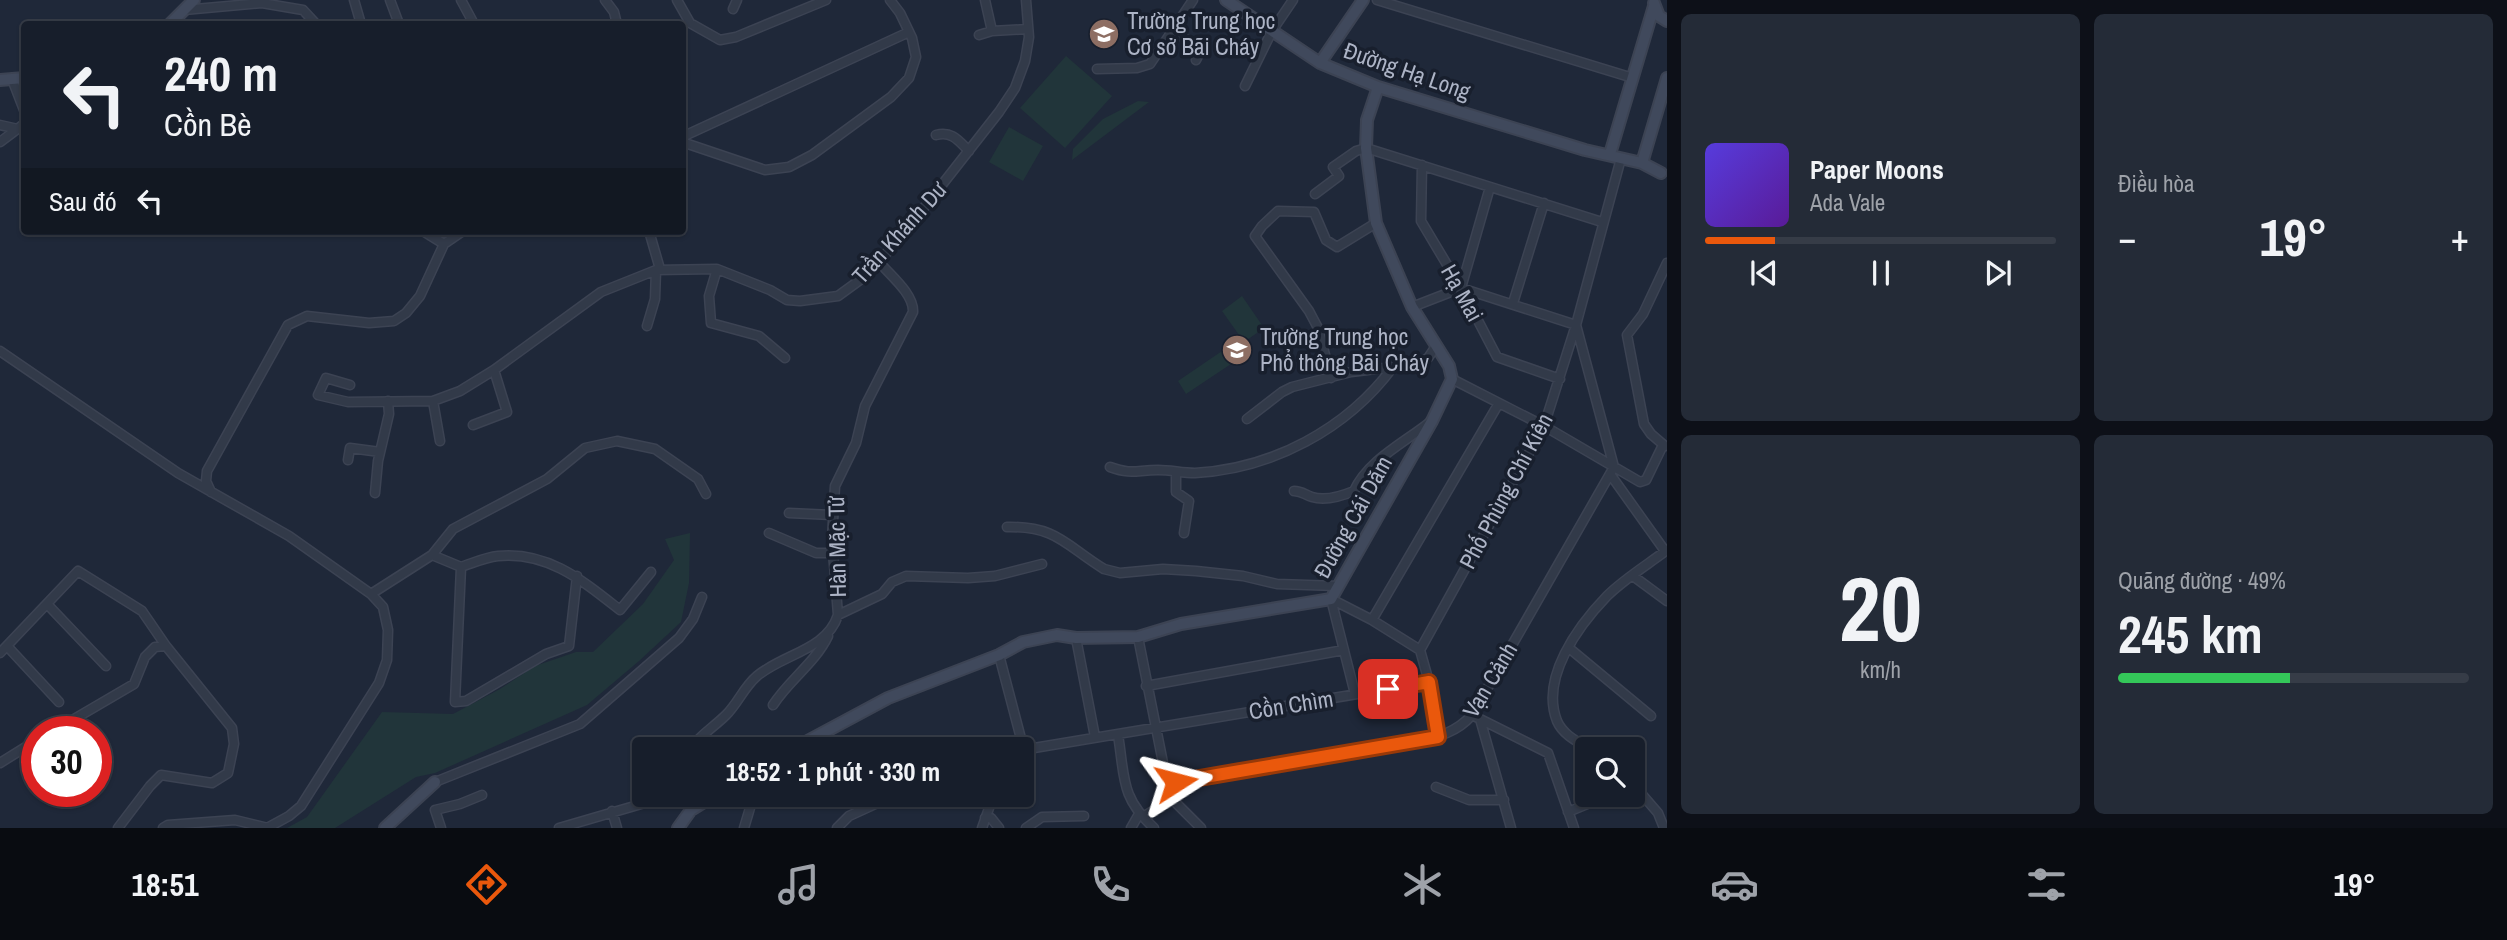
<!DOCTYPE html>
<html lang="vi">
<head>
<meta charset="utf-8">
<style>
	body { margin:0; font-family:"Archivo Narrow",sans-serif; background:#242b37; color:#f1f3f6; height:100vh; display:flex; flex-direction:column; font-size:26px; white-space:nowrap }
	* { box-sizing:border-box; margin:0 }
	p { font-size:23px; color:#9ea2a9 }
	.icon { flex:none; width:38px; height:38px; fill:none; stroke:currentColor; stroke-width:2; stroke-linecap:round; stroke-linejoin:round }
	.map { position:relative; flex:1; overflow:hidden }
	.side { display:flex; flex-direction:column; gap:14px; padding:14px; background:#0d1018; width:840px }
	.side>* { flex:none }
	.banner { position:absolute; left:21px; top:21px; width:665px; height:214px; border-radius:7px; box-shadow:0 2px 5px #0004,0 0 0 2px #363c47; background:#171e2b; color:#f1f3f6; overflow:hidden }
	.fabs { position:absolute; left:1575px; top:737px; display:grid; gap:14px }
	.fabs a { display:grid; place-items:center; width:70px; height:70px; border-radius:7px; background:#171e2b; box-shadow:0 2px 5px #0004,0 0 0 2px #363c47; font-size:35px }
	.speed { position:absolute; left:21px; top:716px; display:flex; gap:14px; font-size:35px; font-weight:700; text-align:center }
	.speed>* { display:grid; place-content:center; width:91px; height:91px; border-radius:50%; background:#171e2b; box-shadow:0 2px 5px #0004,0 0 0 2px #363c47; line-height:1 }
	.speed .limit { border:10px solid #d22; background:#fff; color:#111 }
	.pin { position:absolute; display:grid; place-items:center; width:60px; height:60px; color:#fff; margin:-30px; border-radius:14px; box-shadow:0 4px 10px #0006 }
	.me { position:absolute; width:77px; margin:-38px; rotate:81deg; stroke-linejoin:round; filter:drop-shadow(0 0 5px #0008) }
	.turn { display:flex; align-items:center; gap:24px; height:147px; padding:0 28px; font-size:32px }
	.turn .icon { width:91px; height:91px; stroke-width:2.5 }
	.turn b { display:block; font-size:49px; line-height:60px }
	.then { display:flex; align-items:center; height:66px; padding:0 28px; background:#0003; gap:14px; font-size:26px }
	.big { font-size:52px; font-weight:700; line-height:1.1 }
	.side .card { flex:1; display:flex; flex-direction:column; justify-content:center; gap:10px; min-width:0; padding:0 24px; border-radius:10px; background:#242b37 }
	.side .dial { align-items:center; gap:0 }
	.dial b { font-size:91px; line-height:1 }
	.song { display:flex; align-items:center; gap:21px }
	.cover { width:84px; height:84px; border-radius:10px; background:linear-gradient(135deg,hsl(250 70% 55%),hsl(270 70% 35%)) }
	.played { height:7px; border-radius:4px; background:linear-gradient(90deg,#ea580c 20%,#363c47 20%) }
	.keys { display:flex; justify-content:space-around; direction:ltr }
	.heat { display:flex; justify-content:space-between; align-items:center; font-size:38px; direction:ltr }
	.charge { height:10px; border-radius:5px; background:linear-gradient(90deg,#34c759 49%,#363c47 0) }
	.side .tiles { flex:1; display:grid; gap:14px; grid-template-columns:repeat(2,1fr) }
	.trip { position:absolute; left:632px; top:737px; width:402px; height:70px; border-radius:7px; background:#171e2b; box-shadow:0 2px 5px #0004,0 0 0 2px #363c47; font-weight:700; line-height:70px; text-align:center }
	.tab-bar { display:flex; height:112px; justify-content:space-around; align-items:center; background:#090c11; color:#9ea2a9 }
	.tab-bar .icon { width:49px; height:49px }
	.tab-bar .selected { color:#ea580c }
	.tab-bar b { font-size:32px; color:#f1f3f6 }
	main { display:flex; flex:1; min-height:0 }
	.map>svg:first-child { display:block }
</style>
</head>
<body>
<main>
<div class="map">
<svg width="1667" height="828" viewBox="0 0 1667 828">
	<rect width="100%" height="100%" fill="#1f2839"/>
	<path fill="#21353a" d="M 1066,56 L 1112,96 L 1065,148 L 1020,108 Z
		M 1138,101 L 1149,102 L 1072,160 L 1073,149 L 1103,119 Z
		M 1009,127 L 1043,146 L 1023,181 L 989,162 Z
		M 1242,296 L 1264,328 L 1244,342 L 1222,311 Z
		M 1222,351 L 1231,364 L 1186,394 L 1178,381 Z
		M 690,533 L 689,583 L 681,622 L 639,661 L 587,705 L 435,773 L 416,777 L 335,828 L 287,828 L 307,817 L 382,712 L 453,714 L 500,689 L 535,666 L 576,652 L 593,652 L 643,604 L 674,560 L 665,539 Z"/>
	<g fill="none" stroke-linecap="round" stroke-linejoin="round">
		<g stroke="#3c4353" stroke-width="11">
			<path id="street" d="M 354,0 L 361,24
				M 390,0 L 399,24
				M 461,0 L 474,24
				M 605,0 L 614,12 L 617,24
				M 677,0 L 690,23 L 720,40 L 736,37 L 826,0
				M 985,0 L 992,31
				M 1377,0 L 1633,78
				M 733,9 L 737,0
				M 184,10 L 262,3 L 303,10 L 316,24
				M 1172,31 L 1202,48 L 1196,60
				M 979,35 L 992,31 L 1028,29
				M 1097,69 L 1137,68 L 1150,64 L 1193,0
				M 12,79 L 24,110
				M 1245,86 L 1272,31 L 1293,0
				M 0,125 L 18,129
				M 936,135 C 952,131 958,140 969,151
				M 682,137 L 909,32
				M 0,142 L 24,124
				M 682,142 L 765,170 L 789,167 L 812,155 L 891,97 L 909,78 L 916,57 L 912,38 L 900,13 L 890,0
				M 1422,165 L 1421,221 L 1461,288 L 1497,357 L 1560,379
				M 1315,194 L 1339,176 L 1333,167 L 1356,151 L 1366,148 L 1602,222
				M 423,231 L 444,244
				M 649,231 L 660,269
				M 717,269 L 709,296 L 711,323 L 759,336 L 785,358
				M 1461,288 L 1490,187
				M 1513,303 L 1544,203
				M 1412,307 L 1461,288 L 1576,325 L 1614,467
				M 647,326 L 655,299 L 656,270
				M 0,351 L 178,473 L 289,536 L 371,594 L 383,607 L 388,630 L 387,660 L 379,683 L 301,806 L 289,816 L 267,828
				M 1331,378 L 1318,328 L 1309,311 L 1255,236 L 1262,226 L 1278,211 L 1314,212 L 1326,240 L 1337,247 L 1376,223
				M 1452,379 L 1544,426 L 1640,482 L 1646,480 L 1663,445
				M 350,385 L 326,378 L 318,395 L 348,402 L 433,401 L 460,391 L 494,370 L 601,292 L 656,270 L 717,269 L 770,290 L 787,300 L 800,301 L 838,296 L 860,280 L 879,262 L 912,223 L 999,112 L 1015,88 L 1025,61 L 1029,37 L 1026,0
				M 433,401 L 440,441
				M 1247,419 L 1282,392 L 1292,387 L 1351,372 L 1417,364 L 1428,358 L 1436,346
				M 473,425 L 507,412 L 494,370
				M 1665,446 L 1651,434 L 1644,424 L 1627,335 L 1643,314 L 1667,263
				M 348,460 L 350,448 L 380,452
				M 1110,467 C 1132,475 1136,470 1158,470 C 1171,470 1182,473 1195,473 C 1272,469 1347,429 1393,367
				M 1176,473 L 1176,492 L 1189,501 L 1184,533
				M 1610,474 L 1665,551
				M 1294,491 C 1302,491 1305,495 1312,497 C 1325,501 1342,496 1354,491 C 1368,460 1404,443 1430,422
				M 211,492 L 206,481 L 207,471 L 288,325 L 307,316 L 369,323 L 394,321 L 406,313 L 420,296 L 444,244 L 463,231
				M 375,493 L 378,461 L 389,414 L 388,401
				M 789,513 L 832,515
				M 1007,527 C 1057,526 1065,545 1104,569 L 1120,573 L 1163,569 L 1196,571 L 1243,576 L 1277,584 L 1338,586
				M 769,533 L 816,553 L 834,553
				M 432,555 L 461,567 C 473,563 486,557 498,556 C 548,551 583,581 620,610 L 651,572
				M 461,567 L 455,702 L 466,701 L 546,654 L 569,646 L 577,576
				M 1633,576 L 1667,601
				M 371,594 L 432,555 L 453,529 L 547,479 L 585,448 L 617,441 L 655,449 L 698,479 L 706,494
				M 1331,599 L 1372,620 L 1420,650 L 1429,682 L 1438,737
				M 1331,599 L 1355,694
				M 47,604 L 106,666
				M 838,615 L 882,594 L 892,582 L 906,576 L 968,578 L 995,576 L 1042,564
				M 1372,620 L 1499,403
				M 1138,637 L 1167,783
				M 1076,638 L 1095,737
				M 7,646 L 59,702
				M 1569,648 L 1651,716
				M 1420,650 L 1544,426 L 1576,325 L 1620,162
				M 0,653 L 78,571 L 142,611 L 166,646
				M 999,655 L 1024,750 L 1022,751
				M 1146,686 L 1344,650
				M 773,705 C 789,680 815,663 828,636
				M 1472,715 L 1548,753 L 1574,828
				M 1480,719 L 1511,828
				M 52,732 L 134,684 L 145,657 L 155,647 L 166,646 L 232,728 L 234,744 L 228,773 L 212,783 L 161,775 L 150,786 L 118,828
				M 1118,735 C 1125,777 1120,797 1154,828
				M 690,749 C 700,735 714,727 726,715 C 738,703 744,687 757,676 C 783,654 827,650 838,615 L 832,539 L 835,486 L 856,443 L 865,406 L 913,312 C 914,294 890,275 879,262
				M 1590,749 C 1578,742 1563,735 1557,721 C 1540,678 1578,626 1607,596 C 1624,579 1647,565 1667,550
				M 1022,750 L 1429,682
				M 0,763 L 37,740
				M 435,782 L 580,724 L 679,638 L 693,619 L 702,597
				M 1633,784 L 1658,813 L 1664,828
				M 1436,787 L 1469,800 L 1504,800
				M 1172,799 L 1201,828
				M 612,811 L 617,828
				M 1568,812 L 1602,798
				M 1143,817 L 1172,799 L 1167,783 L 1417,742 C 1438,737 1457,732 1472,715 L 1614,467
				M 985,818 L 991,818 L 999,828
				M 163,828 L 168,825 L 235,820 L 268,828
				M 441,828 L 435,810 L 460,804 L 482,795
				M 559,828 L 655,800 L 664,794
				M 744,828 L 750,808 L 751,794
				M 837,828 L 849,816 L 897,794
				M 982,828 L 994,794
				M 1026,828 L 1042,817 L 1084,816
				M 1131,828 L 1139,814"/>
		</g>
		<g stroke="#3c4353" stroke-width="14">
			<path id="secondary" d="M 1226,0 L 1320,63 L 1378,87 L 1585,150 L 1642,163 L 1661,173
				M 1654,3 L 1659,16 L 1667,21
				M 170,24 L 194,0
				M 1320,63 L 1363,0
				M 0,80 L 24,78
				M 1610,154 L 1654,6
				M 1642,163 L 1667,78
				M 793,749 L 888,698 L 999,655 L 1023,642 L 1057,635 L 1076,638 L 1138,637 L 1181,624 L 1331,599 L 1432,421 L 1452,379 L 1449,366 L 1412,307 L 1376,223 L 1366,148 L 1367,120 L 1378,87
				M 385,828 L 435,782
				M 678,828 L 691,810 L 717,794"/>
		</g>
		<use href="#street" stroke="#323a49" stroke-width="8"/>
		<use href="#secondary" stroke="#40495c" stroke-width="10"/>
	</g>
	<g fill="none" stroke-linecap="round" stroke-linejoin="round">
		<g stroke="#983908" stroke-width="18">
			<path id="route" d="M 1176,782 L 1438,737 L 1429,682 L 1388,689"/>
		</g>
		<use href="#route" stroke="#ea580c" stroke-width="12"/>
	</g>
	<defs>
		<g id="school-disc" transform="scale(1.575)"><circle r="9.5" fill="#8d6e63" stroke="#181f2d"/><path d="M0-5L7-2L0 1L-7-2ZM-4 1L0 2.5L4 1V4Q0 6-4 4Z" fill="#fff"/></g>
	</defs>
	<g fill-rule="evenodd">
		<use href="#school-disc" x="1104" y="34"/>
		<use href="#school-disc" x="1237" y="350"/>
	</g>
	<g text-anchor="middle" stroke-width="7" stroke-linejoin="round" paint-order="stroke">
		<g font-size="23" fill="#adb4c6" stroke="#181f2d" text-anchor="start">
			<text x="1127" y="29">Trường Trung học<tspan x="1127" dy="26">Cơ sở Bãi Cháy</tspan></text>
			<text x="1260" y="345">Trường Trung học<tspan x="1260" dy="26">Phổ thông Bãi Cháy</tspan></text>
		</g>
		<g font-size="23" fill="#adb4c6" stroke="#181f2d">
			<text transform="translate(1407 71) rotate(19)" y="8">Đường Hạ Long</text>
			<text transform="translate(899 233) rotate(-48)" y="8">Trần Khánh Dư</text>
			<text transform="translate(1462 293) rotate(61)" y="8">Hạ Mai</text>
			<text transform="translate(1506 491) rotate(-62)" y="8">Phố Phùng Chí Kiên</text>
			<text transform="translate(1353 517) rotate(-61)" y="8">Đường Cái Dăm</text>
			<text transform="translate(837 547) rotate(-91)" y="8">Hàn Mặc Tử</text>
			<text transform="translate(1490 680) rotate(-59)" y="8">Vạn Cảnh</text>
			<text transform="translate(1291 705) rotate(-9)" y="8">Cồn Chìm</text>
		</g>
	</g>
</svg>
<div class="fabs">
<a><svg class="icon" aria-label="search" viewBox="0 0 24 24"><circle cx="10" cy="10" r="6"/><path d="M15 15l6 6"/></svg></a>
</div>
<div class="speed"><div class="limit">30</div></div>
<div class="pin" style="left:1388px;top:689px;background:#d93025"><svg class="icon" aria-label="arrive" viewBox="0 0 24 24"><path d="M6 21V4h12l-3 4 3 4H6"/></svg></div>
<svg class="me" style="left:1176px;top:782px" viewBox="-20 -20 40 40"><path d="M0-17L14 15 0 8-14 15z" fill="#ea580c" stroke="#fff" stroke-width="4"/></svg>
<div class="trip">18:52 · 1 phút · 330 m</div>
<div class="banner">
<div class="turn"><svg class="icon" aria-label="left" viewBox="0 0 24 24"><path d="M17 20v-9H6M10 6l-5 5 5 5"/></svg><div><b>240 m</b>Cồn Bè</div></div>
<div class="then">Sau đó<svg class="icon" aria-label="left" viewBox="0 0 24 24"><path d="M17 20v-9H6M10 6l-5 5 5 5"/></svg></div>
</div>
</div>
<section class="side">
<div class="tiles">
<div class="card">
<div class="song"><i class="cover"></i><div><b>Paper Moons</b><p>Ada Vale</p></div></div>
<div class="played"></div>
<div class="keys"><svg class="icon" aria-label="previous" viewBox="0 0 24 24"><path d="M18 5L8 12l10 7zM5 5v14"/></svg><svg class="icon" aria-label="pause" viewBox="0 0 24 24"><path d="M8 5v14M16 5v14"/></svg><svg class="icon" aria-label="next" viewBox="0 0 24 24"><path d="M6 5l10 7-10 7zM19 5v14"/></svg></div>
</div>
<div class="card"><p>Điều hòa</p>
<div class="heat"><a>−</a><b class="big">19°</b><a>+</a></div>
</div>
<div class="card dial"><b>20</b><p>km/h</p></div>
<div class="card"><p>Quãng đường · 49%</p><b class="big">245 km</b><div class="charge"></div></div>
</div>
</section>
</main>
<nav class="tab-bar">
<b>18:51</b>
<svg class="icon selected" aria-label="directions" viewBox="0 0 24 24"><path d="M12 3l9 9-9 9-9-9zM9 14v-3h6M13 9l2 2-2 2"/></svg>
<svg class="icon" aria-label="music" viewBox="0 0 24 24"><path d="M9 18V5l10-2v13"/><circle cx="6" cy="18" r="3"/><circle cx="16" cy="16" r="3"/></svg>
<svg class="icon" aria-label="phone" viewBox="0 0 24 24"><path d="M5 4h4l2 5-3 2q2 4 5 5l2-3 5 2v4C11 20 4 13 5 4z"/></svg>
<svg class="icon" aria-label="climate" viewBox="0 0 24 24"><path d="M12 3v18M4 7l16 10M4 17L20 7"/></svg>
<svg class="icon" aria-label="car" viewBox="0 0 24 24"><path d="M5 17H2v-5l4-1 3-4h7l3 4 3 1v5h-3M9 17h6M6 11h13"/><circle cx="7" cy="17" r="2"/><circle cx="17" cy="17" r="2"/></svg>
<svg class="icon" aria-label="filters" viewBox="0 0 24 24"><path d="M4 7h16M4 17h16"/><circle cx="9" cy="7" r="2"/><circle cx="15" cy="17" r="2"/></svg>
<b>19°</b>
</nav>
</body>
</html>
